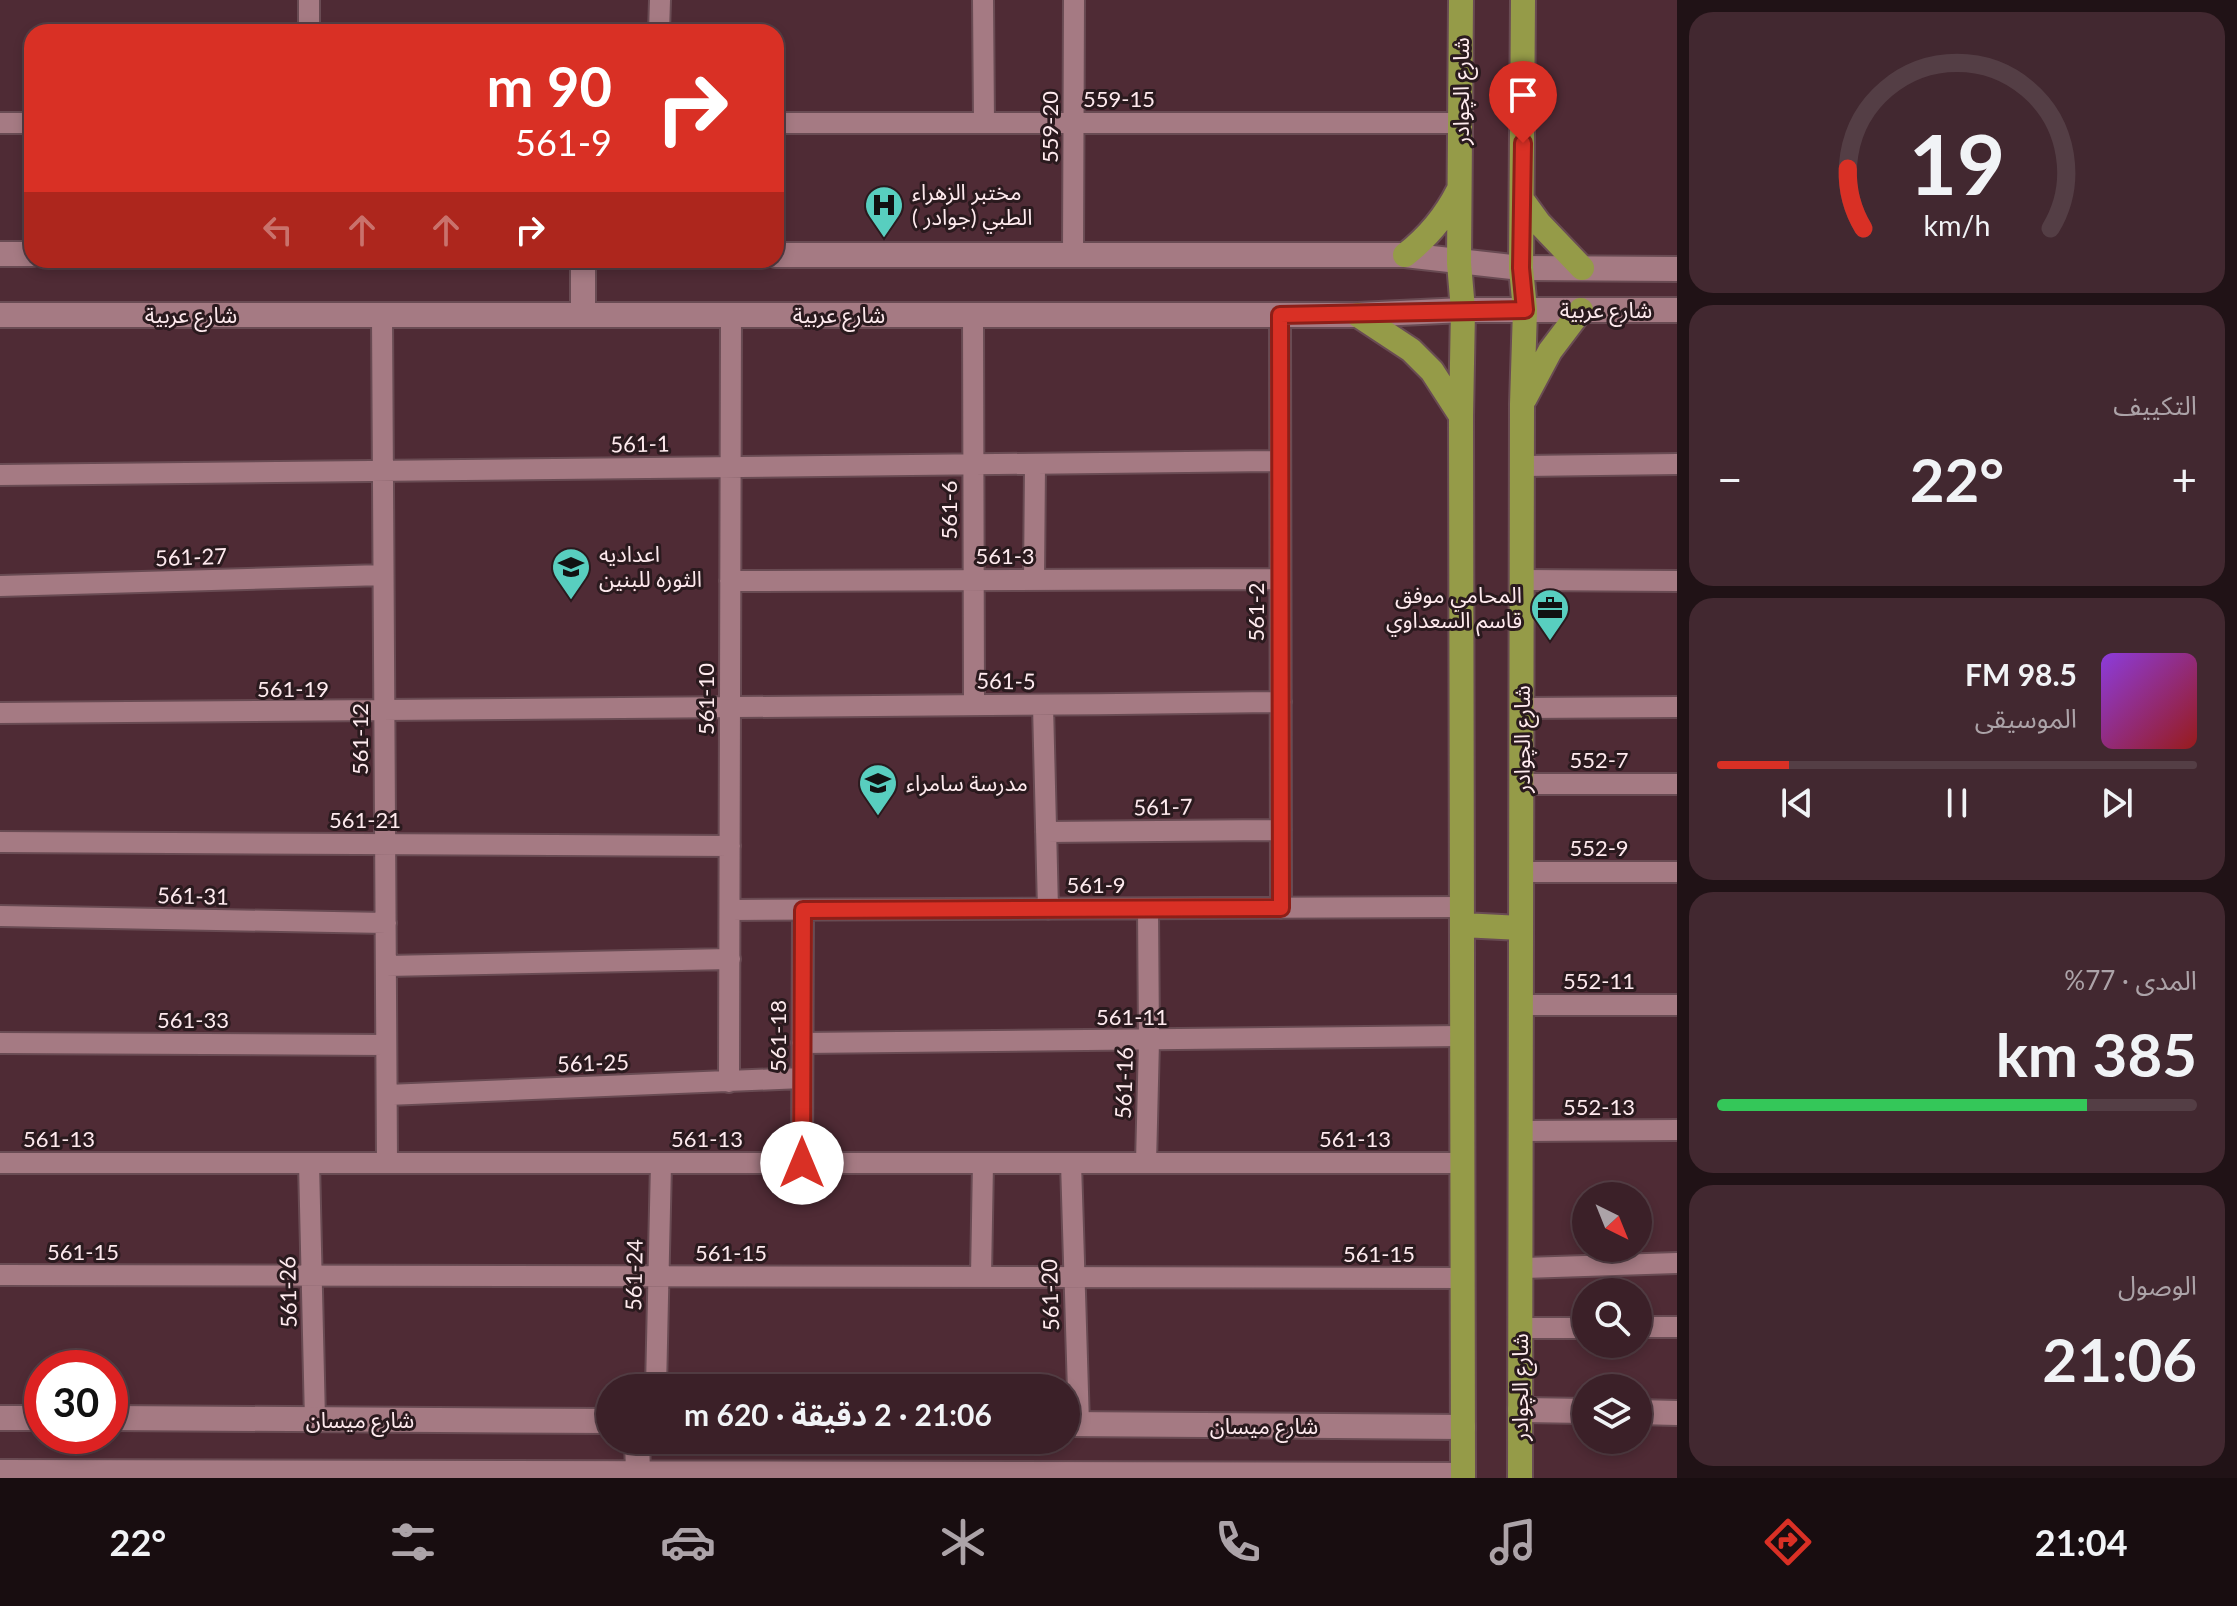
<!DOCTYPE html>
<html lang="ar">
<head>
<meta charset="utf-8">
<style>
	body { margin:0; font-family:Lato,"Noto Sans Arabic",sans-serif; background:#422830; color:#f1f3f6; direction:rtl; height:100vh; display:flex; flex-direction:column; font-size:30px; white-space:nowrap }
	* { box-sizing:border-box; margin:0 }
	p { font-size:26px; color:#aca3a8 }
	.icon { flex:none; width:44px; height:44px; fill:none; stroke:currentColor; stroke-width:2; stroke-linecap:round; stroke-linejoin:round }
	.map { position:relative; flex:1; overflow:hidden; direction:ltr }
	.panel { display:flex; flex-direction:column; gap:12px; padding:12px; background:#201216; width:560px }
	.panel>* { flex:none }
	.hud { position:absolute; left:24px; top:24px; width:760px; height:244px; border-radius:24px; box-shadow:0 4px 12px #0003,0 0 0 2px #543e45; direction:rtl; background:#d93025; color:#fff; overflow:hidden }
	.needle { width:52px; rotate:137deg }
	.controls { position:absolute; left:1572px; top:1182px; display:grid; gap:16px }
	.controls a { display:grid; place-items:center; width:80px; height:80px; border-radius:50%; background:#3b2028; box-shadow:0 4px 12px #0003,0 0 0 2px #543e45; font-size:40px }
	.speed { position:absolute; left:24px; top:1350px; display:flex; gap:16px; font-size:40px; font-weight:700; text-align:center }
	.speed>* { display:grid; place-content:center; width:104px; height:104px; border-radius:50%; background:#3b2028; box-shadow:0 4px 12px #0003,0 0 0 2px #543e45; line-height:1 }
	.speed .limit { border:12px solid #d22; background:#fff; color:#111 }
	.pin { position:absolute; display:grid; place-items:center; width:68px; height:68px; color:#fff; margin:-82px -34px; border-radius:50% 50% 50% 0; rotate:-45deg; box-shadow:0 0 8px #0007 }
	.pin .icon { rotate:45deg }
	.me { position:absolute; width:88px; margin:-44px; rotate:0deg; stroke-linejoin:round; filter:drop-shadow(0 0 6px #0008) }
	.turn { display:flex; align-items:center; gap:28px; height:168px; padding:0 40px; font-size:36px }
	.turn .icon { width:104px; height:104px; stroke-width:2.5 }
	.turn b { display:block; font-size:56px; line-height:68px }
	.lanes { display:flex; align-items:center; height:76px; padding:0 40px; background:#0003; justify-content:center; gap:40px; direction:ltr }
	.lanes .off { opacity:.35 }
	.big { font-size:60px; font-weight:700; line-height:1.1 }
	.panel .widget { flex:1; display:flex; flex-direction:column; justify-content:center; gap:12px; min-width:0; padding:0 28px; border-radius:24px; background:#422830 }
	.panel .dial { align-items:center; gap:0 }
	.dial svg { height:208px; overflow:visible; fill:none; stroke:#543e45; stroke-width:7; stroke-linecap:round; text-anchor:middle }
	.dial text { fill:#f1f3f6; stroke:none }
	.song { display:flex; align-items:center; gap:24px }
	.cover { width:96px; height:96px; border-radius:12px; background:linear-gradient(135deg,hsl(270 70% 55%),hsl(0 70% 35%)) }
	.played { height:8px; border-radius:4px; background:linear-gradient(90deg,#d93025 15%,#543e45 15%) }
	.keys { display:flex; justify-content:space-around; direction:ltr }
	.heat { display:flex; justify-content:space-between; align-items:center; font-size:44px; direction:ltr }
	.charge { height:12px; border-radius:6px; background:linear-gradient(90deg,#34c759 77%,#543e45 0) }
	.trip { position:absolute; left:596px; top:1374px; width:484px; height:80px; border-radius:40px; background:#3b2028; box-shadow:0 4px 12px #0003,0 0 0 2px #543e45; font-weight:700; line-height:80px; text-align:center; direction:rtl }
	.tab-bar { display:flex; height:128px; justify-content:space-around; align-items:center; background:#180d10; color:#aca3a8 }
	.tab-bar .icon { width:56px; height:56px }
	.tab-bar .current { color:#d93025 }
	.tab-bar b { font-size:36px; color:#f1f3f6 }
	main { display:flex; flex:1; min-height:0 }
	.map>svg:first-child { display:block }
</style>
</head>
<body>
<main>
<section class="panel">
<div class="widget dial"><svg viewBox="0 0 100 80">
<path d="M14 69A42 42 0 1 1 86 69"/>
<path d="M14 69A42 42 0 0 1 8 46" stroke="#d93025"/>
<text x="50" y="56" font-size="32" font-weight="700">19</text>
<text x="50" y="72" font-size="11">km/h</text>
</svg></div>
<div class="widget"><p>التكييف</p>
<div class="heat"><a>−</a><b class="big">22°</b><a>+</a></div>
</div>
<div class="widget">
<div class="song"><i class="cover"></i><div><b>98.5 FM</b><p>الموسيقى</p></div></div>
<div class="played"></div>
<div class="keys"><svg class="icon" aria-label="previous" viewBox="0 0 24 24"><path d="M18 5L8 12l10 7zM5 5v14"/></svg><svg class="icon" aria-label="pause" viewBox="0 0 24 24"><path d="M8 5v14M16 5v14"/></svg><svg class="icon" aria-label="next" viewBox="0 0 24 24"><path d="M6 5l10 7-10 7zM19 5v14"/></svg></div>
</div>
<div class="widget"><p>المدى · 77%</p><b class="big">385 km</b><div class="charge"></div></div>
<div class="widget"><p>الوصول</p><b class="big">21:06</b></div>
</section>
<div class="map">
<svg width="1677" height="1478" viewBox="0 0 1677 1478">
	<rect width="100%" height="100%" fill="#4f2b35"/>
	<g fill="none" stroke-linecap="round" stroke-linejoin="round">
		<g stroke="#694b53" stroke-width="24">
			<path id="street" d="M 309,0 L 309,32
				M 983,0 L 984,123
				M 659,32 L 660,0
				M 0,123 L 32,123
				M 776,123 L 1461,123
				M 1073,255 L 1074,0
				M 382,315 L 387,1163
				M 973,315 L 974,704
				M 1280,315 L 1281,908
				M 1522,466 L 1677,464
				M 0,475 L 1280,461
				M 1034,580 L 1035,464
				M 1522,580 L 1677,581
				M 730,581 L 1280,579
				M 0,586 L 383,575
				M 1043,705 L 1048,909
				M 1522,708 L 1677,707
				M 0,713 C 427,713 854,707 1281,702
				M 1522,784 L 1677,784
				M 1046,832 L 1281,830
				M 0,842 L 730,846
				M 1521,872 L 1677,872
				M 730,910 L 1462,907
				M 0,916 L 386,923
				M 386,966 L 730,959
				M 1521,1005 L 1677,1005
				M 0,1043 L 386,1045
				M 802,1043 L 1462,1036
				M 729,1082 L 731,315
				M 387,1095 L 802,1078
				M 1521,1131 L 1677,1130
				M 0,1163 L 1462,1163
				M 309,1163 L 315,1420
				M 802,1163 L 803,910
				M 1071,1163 L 1079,1424
				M 1146,1163 L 1149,1041 L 1148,909
				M 1521,1268 L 1677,1263
				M 0,1275 L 1463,1278
				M 981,1277 L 983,1163
				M 1638,1327 L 1677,1327
				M 1521,1328 L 1586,1328
				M 656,1388 L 661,1163"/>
		</g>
		<g stroke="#694b53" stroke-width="28">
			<path id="secondary" d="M 0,254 L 32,254
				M 776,255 L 1405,255 L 1521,268 L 1677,269
				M 0,315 L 1358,315 L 1463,310 L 1677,310
				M 583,315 L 583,260
				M 1520,1410 L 1586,1411
				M 1638,1412 L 1677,1413
				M 0,1418 L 42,1418
				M 110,1418 L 610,1421
				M 1066,1424 L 1463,1427
				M 637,1440 L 638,1473
				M 0,1472 L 1463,1475"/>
		</g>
		<g stroke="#694b53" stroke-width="28">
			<path id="primary" d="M 1461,0 L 1459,263 L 1463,310 L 1461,416 L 1463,1478
				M 1523,201 L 1539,223 L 1582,268
				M 1405,255 C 1428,237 1445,217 1458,191
				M 1358,315 L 1411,350 L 1432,371 L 1461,416
				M 1525,398 L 1550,351 L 1581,310
				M 1462,925 L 1521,928
				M 1520,1478 L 1522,404 L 1525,310 L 1521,268 L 1523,0"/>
		</g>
		<use href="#street" stroke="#a57a83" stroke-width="20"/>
		<use href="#secondary" stroke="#a57a83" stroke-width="24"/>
		<use href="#primary" stroke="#959b48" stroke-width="24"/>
	</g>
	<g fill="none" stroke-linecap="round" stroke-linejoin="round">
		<g stroke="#8d1f18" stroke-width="20">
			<path id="route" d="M 802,1163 L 803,910 L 1281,908 L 1280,315 L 1525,310 L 1521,268 L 1523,143"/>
		</g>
		<use href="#route" stroke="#d93025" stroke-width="14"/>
	</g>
	<defs>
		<g id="hospital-pin" transform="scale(2)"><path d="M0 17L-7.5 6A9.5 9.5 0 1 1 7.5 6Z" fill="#58cebf" stroke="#2a1a1e"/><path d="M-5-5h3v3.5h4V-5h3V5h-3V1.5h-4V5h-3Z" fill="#111"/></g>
		<g id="school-pin" transform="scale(2)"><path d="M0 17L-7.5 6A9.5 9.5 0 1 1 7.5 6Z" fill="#58cebf" stroke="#2a1a1e"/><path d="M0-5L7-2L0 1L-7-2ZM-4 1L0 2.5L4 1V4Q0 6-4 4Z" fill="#111"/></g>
		<g id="office-pin" transform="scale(2)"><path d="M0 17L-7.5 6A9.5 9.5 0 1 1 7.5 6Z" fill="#58cebf" stroke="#2a1a1e"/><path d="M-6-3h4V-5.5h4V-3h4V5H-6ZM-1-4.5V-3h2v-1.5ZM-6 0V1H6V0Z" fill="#111"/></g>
	</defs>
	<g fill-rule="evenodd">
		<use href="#hospital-pin" x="884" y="205"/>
		<use href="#school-pin" x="571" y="567"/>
		<use href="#office-pin" x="1550" y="608"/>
		<use href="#school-pin" x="878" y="783"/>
	</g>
	<g text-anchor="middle" stroke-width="6" stroke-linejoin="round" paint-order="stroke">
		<g font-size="22" fill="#feeaee" stroke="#2a1a1e">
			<text transform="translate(1461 91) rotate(-90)" y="8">شارع الچوادر</text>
			<text x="1119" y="107">559-15</text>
			<text transform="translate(1050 127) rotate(-90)" y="8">559-20</text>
			<text x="1606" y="318">شارع عربية</text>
			<text x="191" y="323">شارع عربية</text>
			<text x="839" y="323">شارع عربية</text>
			<text transform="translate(640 444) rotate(-1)" y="8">561-1</text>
			<text transform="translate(949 510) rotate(-90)" y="8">561-6</text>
			<text x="1005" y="564">561-3</text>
			<text transform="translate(191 557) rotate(-2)" y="8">561-27</text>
			<text transform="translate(1256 612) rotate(-90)" y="8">561-2</text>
			<text transform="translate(1006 681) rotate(1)" y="8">561-5</text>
			<text x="293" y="697">561-19</text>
			<text transform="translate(706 699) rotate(-90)" y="8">561-10</text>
			<text transform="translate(360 739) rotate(-90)" y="8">561-12</text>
			<text transform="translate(1522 739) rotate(-90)" y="8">شارع الچوادر</text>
			<text x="1599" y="768">552-7</text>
			<text transform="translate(1163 807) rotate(-1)" y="8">561-7</text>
			<text x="365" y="828">561-21</text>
			<text x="1599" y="856">552-9</text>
			<text x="1096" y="893">561-9</text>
			<text transform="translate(193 896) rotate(1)" y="8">561-31</text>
			<text x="1599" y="989">552-11</text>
			<text x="1132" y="1025">561-11</text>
			<text x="193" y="1028">561-33</text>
			<text transform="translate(778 1036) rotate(-90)" y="8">561-18</text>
			<text transform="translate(593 1063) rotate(-2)" y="8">561-25</text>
			<text transform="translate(1124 1083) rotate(-88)" y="8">561-16</text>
			<text x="1599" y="1115">552-13</text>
			<text x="59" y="1147">561-13</text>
			<text x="707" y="1147">561-13</text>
			<text x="1355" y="1147">561-13</text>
			<text x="83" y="1260">561-15</text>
			<text x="731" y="1261">561-15</text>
			<text x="1379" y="1262">561-15</text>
			<text transform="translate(634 1275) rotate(-89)" y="8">561-24</text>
			<text transform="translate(288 1292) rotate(-91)" y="8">561-26</text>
			<text transform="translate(1050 1295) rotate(-92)" y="8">561-20</text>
			<text transform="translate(1520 1387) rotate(-90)" y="8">شارع الچوادر</text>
			<text x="360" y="1428">شارع ميسان</text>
			<text x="1264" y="1434">شارع ميسان</text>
		</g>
		<g font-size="22" fill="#feeaee" stroke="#2a1a1e" text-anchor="start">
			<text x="912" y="200">مختبر الزهراء<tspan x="912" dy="25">الطبي (جوادر )</tspan></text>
			<text x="599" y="562">اعداديه<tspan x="599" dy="25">الثوره للبنين</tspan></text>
			<text x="1522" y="603" text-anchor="end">المحامي موفق<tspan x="1522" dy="25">قاسم السعداوي</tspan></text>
			<text x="906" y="791">مدرسة سامراء</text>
		</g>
	</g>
</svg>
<div class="controls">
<a><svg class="needle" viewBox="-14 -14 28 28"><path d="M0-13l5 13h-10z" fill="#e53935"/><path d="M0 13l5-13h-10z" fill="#aca3a8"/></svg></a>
<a><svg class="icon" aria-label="search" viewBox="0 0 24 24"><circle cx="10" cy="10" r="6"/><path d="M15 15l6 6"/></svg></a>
<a><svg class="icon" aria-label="layers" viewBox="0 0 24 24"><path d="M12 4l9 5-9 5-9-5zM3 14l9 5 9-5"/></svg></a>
</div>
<div class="speed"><div class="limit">30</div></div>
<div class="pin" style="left:1523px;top:143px;background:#d93025"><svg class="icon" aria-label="arrive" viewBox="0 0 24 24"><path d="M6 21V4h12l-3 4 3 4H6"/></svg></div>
<svg class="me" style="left:802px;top:1163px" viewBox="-20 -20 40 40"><circle r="19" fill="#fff"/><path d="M0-13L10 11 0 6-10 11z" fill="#d93025"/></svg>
<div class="trip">21:06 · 2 دقيقة · 620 m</div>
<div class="hud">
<div class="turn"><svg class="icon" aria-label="right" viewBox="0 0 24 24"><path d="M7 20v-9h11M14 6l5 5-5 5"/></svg><div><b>90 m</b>561-9</div></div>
<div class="lanes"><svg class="icon off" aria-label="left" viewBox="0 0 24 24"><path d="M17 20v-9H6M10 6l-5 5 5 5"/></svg><svg class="icon off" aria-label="ahead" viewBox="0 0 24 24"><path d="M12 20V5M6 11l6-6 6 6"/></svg><svg class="icon off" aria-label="ahead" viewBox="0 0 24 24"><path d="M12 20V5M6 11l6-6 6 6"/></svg><svg class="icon" aria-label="right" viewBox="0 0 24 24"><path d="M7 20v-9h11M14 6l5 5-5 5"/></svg></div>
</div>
</div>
</main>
<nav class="tab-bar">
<b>21:04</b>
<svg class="icon current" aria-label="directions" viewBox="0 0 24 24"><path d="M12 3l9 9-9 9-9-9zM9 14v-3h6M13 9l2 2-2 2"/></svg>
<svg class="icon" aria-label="music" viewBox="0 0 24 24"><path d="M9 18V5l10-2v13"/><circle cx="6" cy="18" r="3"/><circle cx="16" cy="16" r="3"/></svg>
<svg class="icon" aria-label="phone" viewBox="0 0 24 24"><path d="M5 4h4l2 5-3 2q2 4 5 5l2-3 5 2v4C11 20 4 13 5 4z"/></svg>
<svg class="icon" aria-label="climate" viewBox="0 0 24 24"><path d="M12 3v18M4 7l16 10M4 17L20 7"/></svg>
<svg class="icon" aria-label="car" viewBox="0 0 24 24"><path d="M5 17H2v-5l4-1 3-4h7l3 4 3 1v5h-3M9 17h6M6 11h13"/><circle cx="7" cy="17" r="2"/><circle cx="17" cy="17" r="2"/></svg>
<svg class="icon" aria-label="filters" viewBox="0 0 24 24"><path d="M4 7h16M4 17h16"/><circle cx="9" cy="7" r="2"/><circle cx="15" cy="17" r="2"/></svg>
<b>22°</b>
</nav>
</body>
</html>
